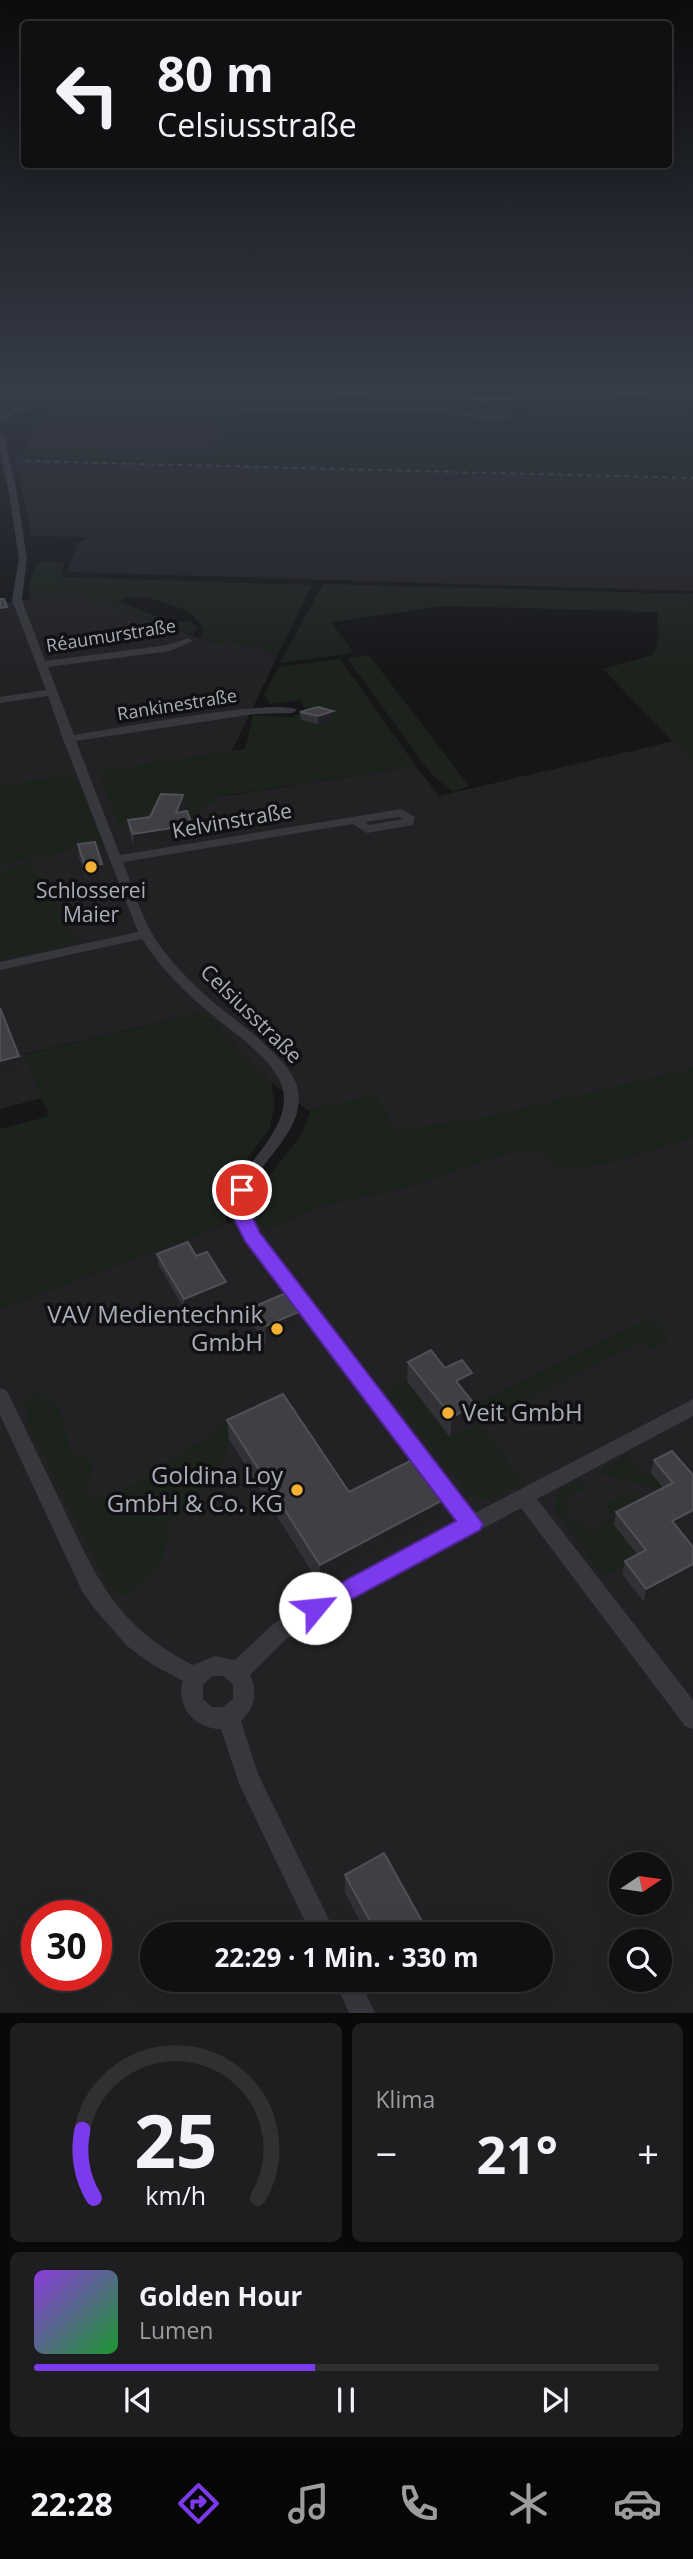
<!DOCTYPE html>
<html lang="de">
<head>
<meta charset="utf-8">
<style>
	body { margin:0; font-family:"Open Sans",sans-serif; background:#1e1e20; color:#f1f3f6; height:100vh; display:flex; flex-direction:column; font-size:26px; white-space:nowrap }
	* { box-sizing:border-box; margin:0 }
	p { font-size:23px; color:#9c9d9f }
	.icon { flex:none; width:38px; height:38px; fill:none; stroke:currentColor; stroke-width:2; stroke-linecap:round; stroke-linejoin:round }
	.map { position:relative; height:2013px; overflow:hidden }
	.details { display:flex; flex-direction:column; gap:10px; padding:10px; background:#09090a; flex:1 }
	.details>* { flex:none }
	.guide { position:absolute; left:21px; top:21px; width:651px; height:147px; border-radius:7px; box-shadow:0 7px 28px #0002,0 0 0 2px #303032; background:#101012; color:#f1f3f6; overflow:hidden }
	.needle { width:46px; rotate:77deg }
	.tools { position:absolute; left:609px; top:1852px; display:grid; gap:14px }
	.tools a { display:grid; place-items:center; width:63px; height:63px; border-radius:50%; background:#101012; box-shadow:0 7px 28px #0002,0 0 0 2px #303032; font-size:35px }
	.speed { position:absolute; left:21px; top:1900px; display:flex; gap:14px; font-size:35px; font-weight:700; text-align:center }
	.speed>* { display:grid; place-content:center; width:91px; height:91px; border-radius:50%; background:#101012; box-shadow:0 7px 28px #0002,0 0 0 2px #303032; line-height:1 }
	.speed .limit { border:10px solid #d22; background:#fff; color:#111 }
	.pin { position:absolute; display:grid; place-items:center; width:60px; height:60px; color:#fff; margin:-30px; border:4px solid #fff; border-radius:50%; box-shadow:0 2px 7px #0007 }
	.me { position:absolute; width:77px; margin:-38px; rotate:62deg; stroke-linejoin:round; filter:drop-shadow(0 0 5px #0008) }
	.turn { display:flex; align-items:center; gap:24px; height:147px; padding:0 21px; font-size:32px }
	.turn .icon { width:91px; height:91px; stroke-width:2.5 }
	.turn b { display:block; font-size:49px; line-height:60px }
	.big { font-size:52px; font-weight:700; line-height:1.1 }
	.details .card { flex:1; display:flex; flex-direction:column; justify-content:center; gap:10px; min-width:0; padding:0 24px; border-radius:10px; background:#1e1e20 }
	.details .dial { align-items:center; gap:0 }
	.dial svg { height:182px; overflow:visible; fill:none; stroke:#303032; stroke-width:7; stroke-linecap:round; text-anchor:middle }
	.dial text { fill:#f1f3f6; stroke:none }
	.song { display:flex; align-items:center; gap:21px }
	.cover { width:84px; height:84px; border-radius:10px; background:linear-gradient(135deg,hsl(270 70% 55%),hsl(130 70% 35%)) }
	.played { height:7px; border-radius:4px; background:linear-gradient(90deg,#7c3aed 45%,#303032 45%) }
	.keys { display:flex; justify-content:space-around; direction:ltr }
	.heat { display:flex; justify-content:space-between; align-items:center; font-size:38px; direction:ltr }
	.details .tiles { flex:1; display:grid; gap:10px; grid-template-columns:1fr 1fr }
	.card:last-child { grid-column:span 2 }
	.trip { position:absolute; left:140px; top:1922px; width:413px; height:70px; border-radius:35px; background:#101012; box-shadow:0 7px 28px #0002,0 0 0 2px #303032; font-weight:700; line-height:70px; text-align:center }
	.tab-bar { display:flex; height:112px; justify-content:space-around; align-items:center; background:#060607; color:#9c9d9f }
	.tab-bar .icon { width:49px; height:49px }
	.tab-bar .on { color:#7c3aed }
	.tab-bar b { font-size:32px; color:#f1f3f6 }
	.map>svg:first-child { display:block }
</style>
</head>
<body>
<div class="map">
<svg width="693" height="2013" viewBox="0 0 693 2013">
	<rect width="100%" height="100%" fill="#161618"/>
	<path fill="#222225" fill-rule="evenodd" d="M 55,405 L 229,409 L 212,453 L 24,448 Z
		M 15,459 L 693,478 L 693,591 L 67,572 L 77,544 L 89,537 L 32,536 Z
		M 76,594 L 217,644 L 230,641 L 278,655 L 217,782 L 226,796 L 416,766 L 439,796 L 674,741 L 693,760 L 693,1072 L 486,1119 L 394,1132 L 373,1099 L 309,1111 L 271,1082 L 203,1012 L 25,1054 L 42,1098 L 0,1109 L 0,603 Z
		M 693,1137 L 693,2013 L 0,2013 L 0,1309 L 226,1224 L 255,1216 L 266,1230 L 320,1206 L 415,1185 L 499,1155 L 523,1150 L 609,1163 ZM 621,1864 L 660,1864 L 660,1902 L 621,1902 ZM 37,1916 L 96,1916 L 96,1976 L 37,1976 ZM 152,1934 L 541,1934 L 541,1979 L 152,1979 ZM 621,1941 L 660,1941 L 660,1979 L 621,1979 Z"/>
	<path fill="#1c231d" d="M 0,391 L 296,391 L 453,399 L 436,408 L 412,410 L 42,403 L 15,409 L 0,417 Z
		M 693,391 L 693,478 L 15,459 L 24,448 L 211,453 L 229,409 L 432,416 L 439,411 L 514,423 L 523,410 L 467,412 L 448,408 L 464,404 L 455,404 L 459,399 L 569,399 Z
		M 37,562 L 64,562 L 61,577 L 312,585 L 278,655 L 230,641 L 217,644 L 201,638 L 204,628 C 199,623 195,616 188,612 C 175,605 132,589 120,602 L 171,622 L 189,621 L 197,628 L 193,635 L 76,594 L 30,599 L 30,580 Z
		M 323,584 L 693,594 L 693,763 L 603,669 L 653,655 L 659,635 L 657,612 L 444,606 L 331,622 L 354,653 L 280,663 Z
		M 369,655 L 469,786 L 453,792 L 431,774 L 347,658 Z
		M 340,659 L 416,766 L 215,797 L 216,802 L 203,806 L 194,822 L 181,821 L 188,805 L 183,799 L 161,802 L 142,819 L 118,824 L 98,771 L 245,749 L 253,715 L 293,717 L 306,710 L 300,700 L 270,704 L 264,695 L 279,667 Z
		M 75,775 L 103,843 L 0,865 L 0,785 Z
		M 30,862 L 74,937 L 81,941 L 0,961 L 0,870 Z
		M 203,1012 L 271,1082 L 275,1105 L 269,1130 L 233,1177 L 226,1197 L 226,1224 L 0,1309 L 0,1129 L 49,1116 L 24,1055 Z
		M 693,1068 L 693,1137 L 609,1163 L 557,1170 L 539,1152 L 523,1150 L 499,1155 L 415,1185 L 320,1206 L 266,1230 L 255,1216 L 252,1198 L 301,1135 L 312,1108 L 376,1095 L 397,1130 L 484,1117 Z
		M 647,1319 L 654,1325 L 660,1322 L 668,1342 L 651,1350 L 643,1341 L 491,1418 L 478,1403 Z
		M 407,1381 L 450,1437 L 478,1423 L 525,1482 L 489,1500 L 469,1495 L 387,1391 Z
		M 39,1393 L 60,1410 L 72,1456 L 94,1460 L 86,1494 L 113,1497 L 216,1431 L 220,1421 L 239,1417 C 224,1468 211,1486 170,1520 L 162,1565 L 123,1597 L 107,1583 L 29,1426 L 25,1400 Z
		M 628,1454 L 646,1475 L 651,1473 L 666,1491 L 598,1473 Z
		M 579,1481 L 589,1487 L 565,1498 L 572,1508 L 564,1513 L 573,1526 L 582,1521 L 589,1530 L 613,1517 L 604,1505 L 625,1494 L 660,1502 L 615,1525 L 639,1557 L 603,1577 L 555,1510 L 558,1494 Z"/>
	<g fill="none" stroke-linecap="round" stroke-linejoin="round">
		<path fill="#37383d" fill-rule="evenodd" d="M 452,401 L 455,405 L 446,408 L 463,412 L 502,409 L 517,417 L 495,421 L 438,411 L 412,413 L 42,406 L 19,411 L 0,423 L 0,418 L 14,407 L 42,402 L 412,409 L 436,407 ZM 501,413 L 506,416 L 478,415 Z
			M 0,433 L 4,435 L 17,493 L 27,559 L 22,600 L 45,661 L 168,645 L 188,638 L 193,641 L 170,651 L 48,667 L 74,735 C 107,730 279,697 297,710 L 292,713 L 255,714 L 76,741 L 120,855 L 401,809 L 415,817 L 413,825 L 367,833 L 353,824 L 123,862 C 135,894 144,927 166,954 C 179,970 195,986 211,1000 C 234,1020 293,1059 298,1090 C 306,1138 248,1163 248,1205 C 248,1210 250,1216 251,1221 L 475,1513 L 693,1399 L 693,1416 L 537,1499 L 693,1700 L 693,1729 L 685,1726 L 521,1508 L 322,1615 L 286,1639 L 250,1675 C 258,1692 255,1708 241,1721 L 258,1774 L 336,1934 L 311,1934 L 240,1786 L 221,1729 C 196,1729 175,1707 183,1681 L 153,1665 L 127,1646 L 94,1608 L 82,1591 L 0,1415 L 0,1388 L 6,1390 L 9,1395 C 27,1432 45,1470 63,1507 C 97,1580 117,1626 193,1665 L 215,1656 L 235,1660 L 272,1625 L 308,1601 L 459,1522 L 235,1222 C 227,1177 258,1163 276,1127 C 284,1114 287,1095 280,1081 C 266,1054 234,1033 211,1014 C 184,992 160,967 142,939 L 0,970 L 0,962 L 138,932 L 63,739 L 48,696 L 0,703 L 0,697 L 46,690 L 12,600 L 19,559 L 9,493 L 0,452 ZM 399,817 L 403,819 L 369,825 L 365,822 ZM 212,1676 L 224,1676 L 233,1685 L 233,1699 L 223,1707 L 212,1707 L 203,1699 L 203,1685 Z
			M 334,1979 L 359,1979 L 375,2013 L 349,2013 Z"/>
		<path fill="#63666e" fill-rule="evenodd" d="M 312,391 L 484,395 L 675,391 L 670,394 L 484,401 L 317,394 Z"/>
		<path stroke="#4a4c52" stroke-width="2" stroke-dasharray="5 4.5" stroke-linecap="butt" d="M 26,461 L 693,478"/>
		<path stroke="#37383d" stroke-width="8" d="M 452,403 L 464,391"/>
	</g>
	<path fill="#323236" d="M 333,711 L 333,720 L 318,724 L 301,720 L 300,712 Z
		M 183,795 L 184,807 L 182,812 L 192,825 L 193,837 L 134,846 L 129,832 L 128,820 L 150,817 Z
		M 78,844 L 102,864 L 104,877 L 87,880 L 79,858 Z
		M 157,1254 L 196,1256 L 227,1292 L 184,1309 L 158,1264 Z
		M 253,1307 L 299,1312 L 299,1331 L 266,1345 L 254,1327 Z
		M 408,1362 L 472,1373 L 471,1393 L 467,1395 L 474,1425 L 450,1437 L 407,1381 Z
		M 227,1420 L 349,1492 L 443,1500 L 442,1520 L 320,1585 L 229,1439 Z
		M 672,1451 L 678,1529 L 693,1547 L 693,1575 L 644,1602 L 622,1574 L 625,1561 L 637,1554 L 614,1525 L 616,1512 L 663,1488 L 651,1473 L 654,1460 Z
		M 345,1875 L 429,1934 L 367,1934 L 345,1893 Z
		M 391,1979 L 410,1979 L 396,1988 Z"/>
	<path fill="#212124" d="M 7,607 L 9,619 L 0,620 L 0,608 Z
		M 333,711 L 333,720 L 318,724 L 318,716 Z
		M 183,795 L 184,807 L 177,825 L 176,813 Z
		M 192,825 L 193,837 L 134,846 L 133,834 Z
		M 102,864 L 104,877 L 87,880 L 85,866 Z
		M 19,1056 L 22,1071 L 0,1076 L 0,1061 Z
		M 226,1282 L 227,1292 L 184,1309 L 184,1299 Z
		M 299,1312 L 299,1331 L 266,1345 L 265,1326 Z
		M 472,1373 L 471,1393 L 455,1401 L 456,1381 Z
		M 475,1405 L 474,1425 L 450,1437 L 452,1417 Z
		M 443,1500 L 442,1520 L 320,1585 L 320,1565 Z
		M 693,1510 L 693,1521 L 669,1534 L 672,1521 Z
		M 693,1564 L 693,1575 L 644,1602 L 646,1589 Z
		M 396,1979 L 410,1979 L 396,1988 Z"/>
	<path fill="#3f3f44" stroke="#4f5156" stroke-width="2" d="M 0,599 L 4,599 L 7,607 L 0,608 Z
		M 318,707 L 333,711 L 318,716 L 300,712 Z
		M 161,794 L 183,795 L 176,813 L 187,811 L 192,825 L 133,834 L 128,820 L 150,817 Z
		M 95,842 L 102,864 L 85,866 L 78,844 Z
		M 0,1008 L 19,1056 L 0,1061 Z
		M 188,1242 L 196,1256 L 207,1252 L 226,1282 L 184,1299 L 157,1254 Z
		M 286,1293 L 299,1312 L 265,1326 L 253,1307 Z
		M 431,1350 L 445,1368 L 462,1360 L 472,1373 L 456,1381 L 475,1405 L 452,1417 L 408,1362 Z
		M 283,1394 L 349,1492 L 412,1460 L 443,1500 L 320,1565 L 227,1420 Z
		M 672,1451 L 693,1475 L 693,1510 L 672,1521 L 693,1547 L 693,1564 L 646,1589 L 625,1561 L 646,1550 L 616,1512 L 673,1483 L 654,1460 Z
		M 384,1853 L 429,1934 L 377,1934 L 345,1875 Z"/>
	<linearGradient id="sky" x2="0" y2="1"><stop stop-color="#0c0c0d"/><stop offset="0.58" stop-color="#363c48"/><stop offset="1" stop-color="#363c48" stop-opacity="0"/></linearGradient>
	<rect width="693" height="672" fill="url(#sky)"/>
	<path fill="#7c3aed" stroke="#51269a" stroke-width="2" d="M 242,1184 L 251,1190 L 248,1209 L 260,1233 L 483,1524 L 480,1530 L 315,1619 L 307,1616 L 303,1608 L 307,1601 L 456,1521 L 245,1241 L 229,1209 L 232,1190 Z"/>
	<g fill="#f2b134" stroke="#111113" stroke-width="2.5">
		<circle cx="91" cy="867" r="7"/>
		<circle cx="277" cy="1329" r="7"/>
		<circle cx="448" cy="1413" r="7"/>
		<circle cx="297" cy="1490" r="7"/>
	</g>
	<g text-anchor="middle" stroke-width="7" stroke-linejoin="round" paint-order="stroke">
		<g font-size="18" fill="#a8adb8" stroke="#111113">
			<text transform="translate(111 636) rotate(-9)" y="6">Réaumurstraße</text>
			<text transform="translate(177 705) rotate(-9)" y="6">Rankinestraße</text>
		</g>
		<g font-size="21" fill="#a8adb8" stroke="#111113">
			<text transform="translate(232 821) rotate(-10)" y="7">Kelvinstraße</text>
			<text transform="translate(251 1014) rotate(44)" y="7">Celsiusstraße</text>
		</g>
		<g font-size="21" fill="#a8adb8" stroke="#111113">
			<text x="91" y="898">Schlosserei<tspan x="91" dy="24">Maier</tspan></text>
		</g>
		<g font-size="24" fill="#a8adb8" stroke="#111113" text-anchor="end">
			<text x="263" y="1323">VAV Medientechnik<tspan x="263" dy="28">GmbH</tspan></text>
			<text x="462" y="1421" text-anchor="start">Veit GmbH</text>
			<text x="283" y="1484">Goldina Loy<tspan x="283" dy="28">GmbH &amp; Co. KG</tspan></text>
		</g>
	</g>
</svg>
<div class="tools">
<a><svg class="needle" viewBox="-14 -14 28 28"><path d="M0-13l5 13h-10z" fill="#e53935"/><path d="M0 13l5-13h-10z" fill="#9c9d9f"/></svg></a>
<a><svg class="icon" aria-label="search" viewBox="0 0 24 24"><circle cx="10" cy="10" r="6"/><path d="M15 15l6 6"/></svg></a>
</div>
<div class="speed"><div class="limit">30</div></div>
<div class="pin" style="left:242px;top:1190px;background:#d93025"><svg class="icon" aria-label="arrive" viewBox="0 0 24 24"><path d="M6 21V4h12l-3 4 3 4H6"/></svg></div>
<svg class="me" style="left:315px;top:1608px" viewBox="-20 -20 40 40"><circle r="19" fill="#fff"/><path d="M0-13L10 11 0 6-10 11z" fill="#7c3aed"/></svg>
<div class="trip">22:29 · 1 Min. · 330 m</div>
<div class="guide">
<div class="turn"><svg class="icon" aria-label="left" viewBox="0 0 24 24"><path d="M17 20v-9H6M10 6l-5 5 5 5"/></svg><div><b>80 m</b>Celsiusstraße</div></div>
</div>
</div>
<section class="details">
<div class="tiles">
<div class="card dial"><svg viewBox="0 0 100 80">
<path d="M14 69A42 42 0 1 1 86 69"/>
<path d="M14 69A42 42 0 0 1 9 39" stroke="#7c3aed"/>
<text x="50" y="56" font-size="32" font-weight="700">25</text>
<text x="50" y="72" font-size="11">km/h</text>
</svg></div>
<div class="card"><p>Klima</p>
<div class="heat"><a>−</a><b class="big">21°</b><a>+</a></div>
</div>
<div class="card">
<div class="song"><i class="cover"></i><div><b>Golden Hour</b><p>Lumen</p></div></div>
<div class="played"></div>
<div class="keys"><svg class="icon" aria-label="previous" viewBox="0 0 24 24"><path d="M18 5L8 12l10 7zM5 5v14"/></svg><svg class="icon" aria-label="pause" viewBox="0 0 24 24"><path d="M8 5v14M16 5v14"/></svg><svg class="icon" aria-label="next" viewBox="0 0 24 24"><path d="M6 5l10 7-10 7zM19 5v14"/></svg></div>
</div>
</div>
</section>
<nav class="tab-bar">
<b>22:28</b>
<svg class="icon on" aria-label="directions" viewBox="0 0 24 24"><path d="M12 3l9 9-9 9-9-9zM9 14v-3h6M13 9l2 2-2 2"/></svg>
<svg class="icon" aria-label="music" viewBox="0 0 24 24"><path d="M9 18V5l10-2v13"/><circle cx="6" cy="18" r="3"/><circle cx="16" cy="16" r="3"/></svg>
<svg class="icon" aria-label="phone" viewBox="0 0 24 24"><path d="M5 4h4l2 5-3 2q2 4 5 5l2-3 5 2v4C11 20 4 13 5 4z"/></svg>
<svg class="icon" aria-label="climate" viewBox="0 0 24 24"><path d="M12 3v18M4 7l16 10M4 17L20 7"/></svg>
<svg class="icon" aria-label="car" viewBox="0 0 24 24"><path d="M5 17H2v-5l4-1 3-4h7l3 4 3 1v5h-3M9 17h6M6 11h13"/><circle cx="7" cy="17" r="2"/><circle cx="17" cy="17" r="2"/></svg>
</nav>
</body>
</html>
